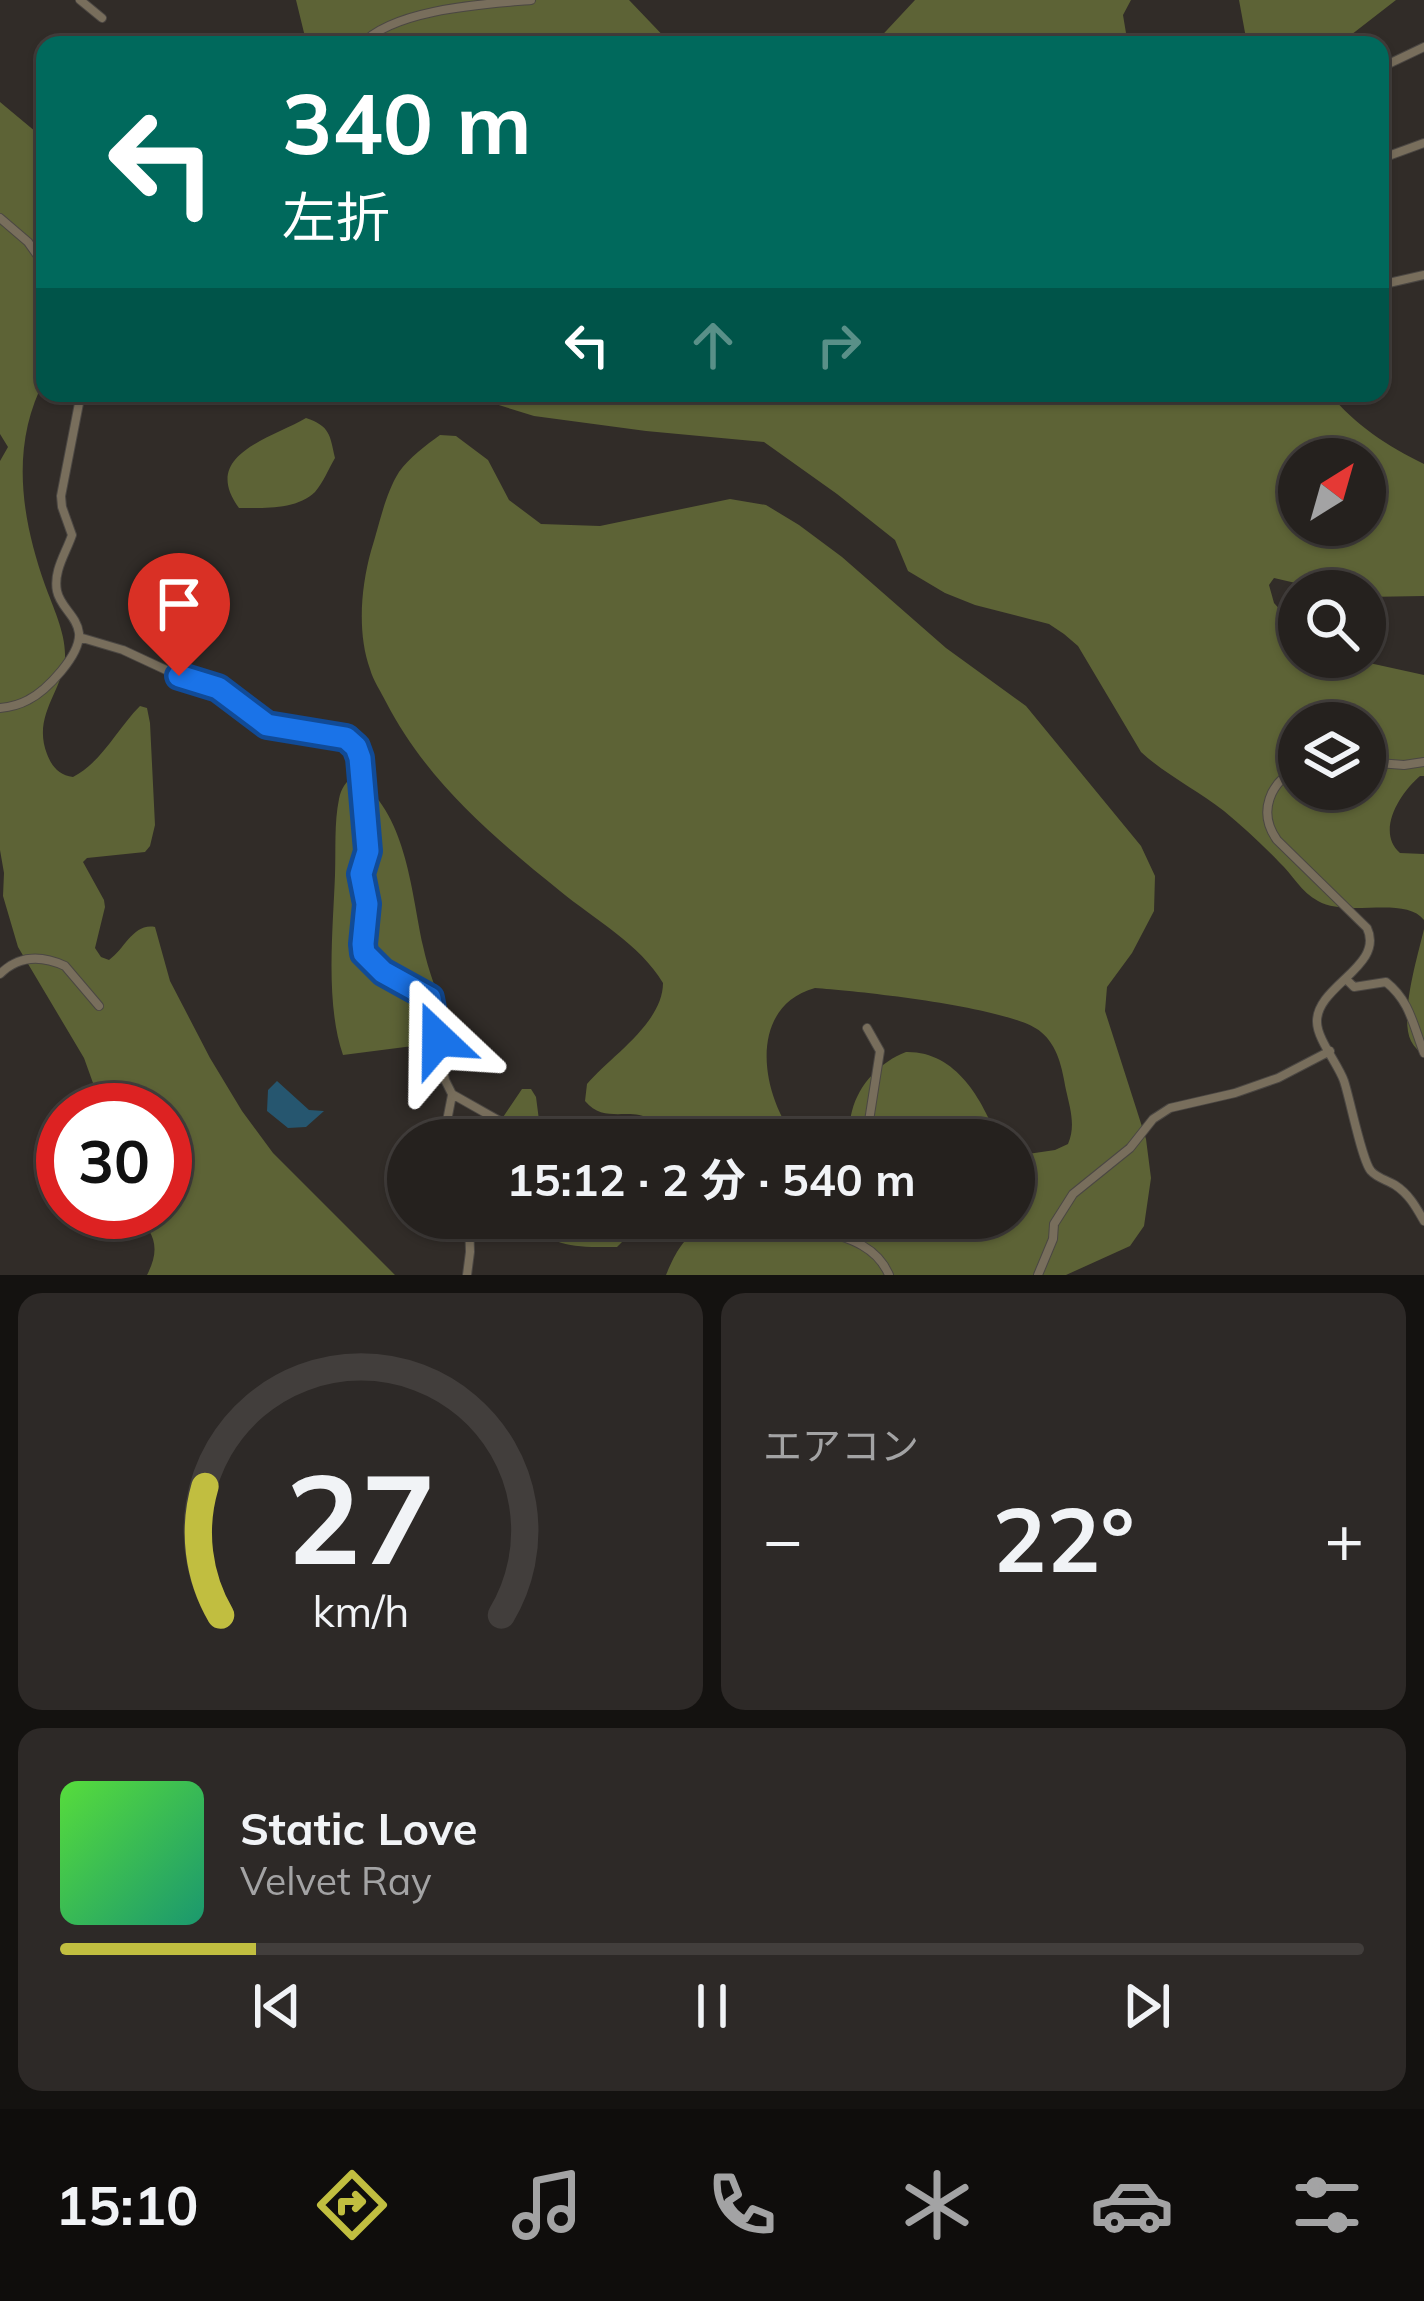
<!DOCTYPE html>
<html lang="ja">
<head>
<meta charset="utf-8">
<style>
	body { margin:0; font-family:Mulish,"Noto Sans JP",sans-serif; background:#2d2927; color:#f1f3f6; height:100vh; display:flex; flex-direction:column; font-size:45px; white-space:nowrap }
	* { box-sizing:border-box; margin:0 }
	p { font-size:39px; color:#a3a3a4 }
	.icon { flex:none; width:66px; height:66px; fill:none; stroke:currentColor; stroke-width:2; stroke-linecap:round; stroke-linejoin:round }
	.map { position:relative; height:1275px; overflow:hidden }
	.side { display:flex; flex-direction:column; gap:18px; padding:18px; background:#141210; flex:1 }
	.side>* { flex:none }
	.top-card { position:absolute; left:36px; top:36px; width:1353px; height:366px; border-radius:24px; box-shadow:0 3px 9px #0004,0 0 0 3px #423e3c; background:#00695c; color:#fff; overflow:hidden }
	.needle { width:78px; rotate:37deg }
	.controls { position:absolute; left:1278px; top:438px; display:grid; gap:24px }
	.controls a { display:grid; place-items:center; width:108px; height:108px; border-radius:50%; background:#25211e; box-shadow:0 3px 9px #0004,0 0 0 3px #423e3c; font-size:60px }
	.speed { position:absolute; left:36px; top:1083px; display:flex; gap:24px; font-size:60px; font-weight:700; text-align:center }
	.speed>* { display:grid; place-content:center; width:156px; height:156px; border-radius:50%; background:#25211e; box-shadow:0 3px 9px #0004,0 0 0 3px #423e3c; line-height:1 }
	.speed .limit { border:18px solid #d22; background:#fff; color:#111 }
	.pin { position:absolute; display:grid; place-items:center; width:102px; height:102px; color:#fff; margin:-123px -51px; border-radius:50% 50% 50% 0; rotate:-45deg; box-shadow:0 0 12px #0007 }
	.pin .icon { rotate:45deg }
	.me { position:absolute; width:132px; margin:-66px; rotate:337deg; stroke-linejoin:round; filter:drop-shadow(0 0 9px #0008) }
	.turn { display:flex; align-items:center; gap:42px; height:252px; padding:0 48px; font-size:54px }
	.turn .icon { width:156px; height:156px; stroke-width:2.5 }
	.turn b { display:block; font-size:84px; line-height:102px }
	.lanes { display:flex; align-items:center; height:114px; padding:0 48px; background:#0003; justify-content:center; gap:60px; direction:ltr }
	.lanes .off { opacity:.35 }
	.big { font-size:90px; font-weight:700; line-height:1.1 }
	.side .widget { flex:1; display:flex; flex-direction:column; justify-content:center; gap:18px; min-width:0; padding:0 42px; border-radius:24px; background:#2d2927 }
	.side .dial { align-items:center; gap:0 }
	.dial svg { height:312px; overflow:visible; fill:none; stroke:#423e3c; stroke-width:7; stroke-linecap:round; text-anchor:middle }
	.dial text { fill:#f1f3f6; stroke:none }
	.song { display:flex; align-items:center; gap:36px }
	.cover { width:144px; height:144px; border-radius:18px; background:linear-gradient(135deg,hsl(110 70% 55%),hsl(160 70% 35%)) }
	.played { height:12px; border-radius:6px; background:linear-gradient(90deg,#c1be40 15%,#423e3c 15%) }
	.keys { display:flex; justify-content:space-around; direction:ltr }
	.heat { display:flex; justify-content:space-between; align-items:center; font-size:66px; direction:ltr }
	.side .tiles { flex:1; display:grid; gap:18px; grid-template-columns:1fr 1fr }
	.widget:last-child { grid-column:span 2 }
	.trip { position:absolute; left:387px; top:1119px; width:648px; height:120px; border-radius:60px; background:#25211e; box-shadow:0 3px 9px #0004,0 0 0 3px #423e3c; font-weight:700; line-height:120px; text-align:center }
	.dock { display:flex; height:192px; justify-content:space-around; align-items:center; background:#0f0d0c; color:#a3a3a4 }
	.dock .icon { width:84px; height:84px }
	.dock .current { color:#c1be40 }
	.dock b { font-size:54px; color:#f1f3f6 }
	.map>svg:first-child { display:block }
</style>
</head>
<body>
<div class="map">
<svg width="1424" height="1275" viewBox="0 0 1424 1275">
	<rect width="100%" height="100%" fill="#312c28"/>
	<path fill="#5d6336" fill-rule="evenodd" d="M 296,0 L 629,0 L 672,45 L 307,45 Z
		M 915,0 L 1131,0 L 1123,15 L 1128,45 L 873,45 Z
		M 1239,0 L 1396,0 L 1338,45 L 1251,45 L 1246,38 Z
		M 0,102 L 36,132 L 45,135 L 45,379 C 10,445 21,517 45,585 C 53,607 66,634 65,657 C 63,692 32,715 47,754 C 52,767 59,775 73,777 C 102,762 117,729 140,706 L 147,708 L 150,723 L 155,825 L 150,846 L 145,852 L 87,858 L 83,862 L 104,900 L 105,907 L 95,948 L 101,957 L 109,960 C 125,949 133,923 155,927 L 170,981 L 210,1058 L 242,1111 L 273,1153 L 395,1275 L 147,1275 C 161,1248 155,1232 133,1212 L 165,1212 L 165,1110 L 95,1110 L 93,1083 L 84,1058 L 18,947 L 3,896 L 4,873 L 0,850 L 0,461 L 8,447 L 0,434 Z
		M 471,393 L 1329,393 C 1355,425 1387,446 1424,464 L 1424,596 L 1365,597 L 1365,591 L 1330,591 L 1274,578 L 1269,585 L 1274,603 L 1299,631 L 1299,657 L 1342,657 L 1424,675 L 1424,776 L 1420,776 C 1399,794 1376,832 1400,853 L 1424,854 L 1424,920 C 1405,895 1347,918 1318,901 C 1301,892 1293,875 1279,862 C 1262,844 1243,827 1224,811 C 1197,790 1166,775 1141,752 L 1078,646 L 1064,634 L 1049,624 L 975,605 L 945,593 L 908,571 L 895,540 L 837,494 L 764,442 L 646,431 L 534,416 L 486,401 ZM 1299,459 L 1365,459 L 1365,525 L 1299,525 ZM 1299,723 L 1365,723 L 1365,789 L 1299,789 Z
		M 306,418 C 330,426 330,435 335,458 C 329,468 323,483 315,492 C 297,510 262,508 239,508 C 200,455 270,439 306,418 Z
		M 440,435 L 456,436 L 488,460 L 509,500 L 541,524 L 600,526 L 730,499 L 766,505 L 799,525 L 842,557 L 946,648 L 1026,706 L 1141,846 L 1155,876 L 1154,911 L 1132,953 L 1107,987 L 1105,1011 L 1146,1139 L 1151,1178 L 1144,1226 L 1130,1246 L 1066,1275 L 666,1275 C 672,1261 681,1239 697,1232 C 703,1230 711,1230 717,1229 L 721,1218 L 1014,1218 L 1014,1156 L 1055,1150 L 1068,1144 C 1076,1126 1070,1108 1066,1090 C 1062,1068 1058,1046 1041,1032 C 1012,1007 858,991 815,988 C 746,1007 761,1097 797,1140 L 672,1140 C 641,1093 610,1131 585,1101 L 587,1084 C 611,1056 663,1023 663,983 C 640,944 594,919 560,891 C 493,837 426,780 386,702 C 381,692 373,680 370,669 C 357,633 361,587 371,551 C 379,526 385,494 399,472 C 409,458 426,445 440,435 Z
		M 354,775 C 407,815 410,885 423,946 C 429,974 440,1001 451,1027 L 452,1041 L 343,1055 C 325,1003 333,929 335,875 C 336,850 334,823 339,799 C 341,788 346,782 354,775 Z
		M 1424,929 L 1424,1056 C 1419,1051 1414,1047 1411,1041 C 1399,1017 1418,955 1424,929 Z
		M 906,1052 C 956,1051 982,1099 998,1140 L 844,1140 C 850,1130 849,1122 852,1111 C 859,1084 880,1062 906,1052 Z
		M 522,1089 L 531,1089 L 536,1097 L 539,1120 L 556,1140 L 493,1140 L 495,1129 Z
		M 523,1218 L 623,1218 L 626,1238 L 617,1247 C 575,1247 554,1249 523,1218 Z"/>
	<path fill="#26566f" d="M 277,1081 L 309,1110 L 324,1111 L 306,1127 L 288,1128 L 267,1111 L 268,1090 Z"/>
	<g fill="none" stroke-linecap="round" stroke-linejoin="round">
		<g stroke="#4b4743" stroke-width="10">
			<path id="minor" d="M 80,0 L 102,18
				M 361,45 C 393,9 484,4 531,0
				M 1380,68 L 1424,47
				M 1380,159 L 1424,143
				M 0,218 L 28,242 L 45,266
				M 1380,285 L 1424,275
				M 79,637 L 123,650 L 179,676 L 218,688 L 267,725 L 352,741 L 360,758 L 367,829 L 367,851 L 361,874 L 367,903 L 363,944 L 364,953 L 383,972 L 430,998 L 445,1080 L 452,1094 L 512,1128 L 553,1130 L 571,1133 L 583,1140
				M 0,708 C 10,707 19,705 28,700 C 46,691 81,655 79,633 C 77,616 60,607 57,591 C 53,571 66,553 72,535 L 62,507 L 61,496 L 81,393
				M 1365,762 L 1404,765 L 1424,762
				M 1299,767 C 1270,782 1257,812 1277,840 L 1367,928 C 1385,966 1316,986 1317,1022 C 1317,1039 1338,1064 1344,1081 C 1350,1099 1362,1161 1371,1171 C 1377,1178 1387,1180 1395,1185 C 1409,1194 1416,1207 1424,1221
				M 0,974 C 19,955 41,955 65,966 L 99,1006
				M 1346,979 L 1354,987 L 1386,982 C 1410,1001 1413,1025 1424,1053
				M 448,1140 L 446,1126 L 452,1095
				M 866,1140 L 880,1051 L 867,1028
				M 791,1218 C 826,1235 873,1236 889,1275
				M 823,1230 L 849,1218
				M 467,1275 L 470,1252 L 469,1218
				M 1038,1275 L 1053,1239 L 1054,1224 L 1073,1194 L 1130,1148 L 1153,1119 L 1170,1108 L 1235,1093 L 1278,1078 L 1330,1051"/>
		</g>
		<use href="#minor" stroke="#786e5c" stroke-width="8"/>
	</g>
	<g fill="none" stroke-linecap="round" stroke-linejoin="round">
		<g stroke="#114b97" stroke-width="30">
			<path id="route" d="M 179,676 L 218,688 L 267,725 L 346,738 L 356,747 L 360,758 L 368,851 L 361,874 L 367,904 L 363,944 L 364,953 L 383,972 L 430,998 L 438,1039"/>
		</g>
		<use href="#route" stroke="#1a73e8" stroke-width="21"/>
	</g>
</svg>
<div class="controls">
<a><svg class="needle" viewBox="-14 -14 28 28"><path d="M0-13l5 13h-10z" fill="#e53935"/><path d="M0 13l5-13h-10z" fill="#a3a3a4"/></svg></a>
<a><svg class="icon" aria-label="search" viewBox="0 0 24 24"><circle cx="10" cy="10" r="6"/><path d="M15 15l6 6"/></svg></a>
<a><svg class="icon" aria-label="layers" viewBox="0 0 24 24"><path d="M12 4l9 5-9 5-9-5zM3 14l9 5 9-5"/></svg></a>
</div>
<div class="speed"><div class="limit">30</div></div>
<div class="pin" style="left:179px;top:676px;background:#d93025"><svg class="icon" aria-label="arrive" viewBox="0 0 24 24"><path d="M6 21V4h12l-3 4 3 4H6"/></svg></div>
<svg class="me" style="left:438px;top:1039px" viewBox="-20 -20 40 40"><path d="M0-17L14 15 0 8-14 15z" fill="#1a73e8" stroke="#fff" stroke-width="4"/></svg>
<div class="trip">15:12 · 2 分 · 540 m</div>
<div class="top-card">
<div class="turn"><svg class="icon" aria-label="left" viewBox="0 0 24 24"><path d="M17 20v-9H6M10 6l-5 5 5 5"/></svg><div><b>340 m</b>左折</div></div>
<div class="lanes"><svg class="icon" aria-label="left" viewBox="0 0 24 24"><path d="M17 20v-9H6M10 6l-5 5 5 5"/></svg><svg class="icon off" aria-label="ahead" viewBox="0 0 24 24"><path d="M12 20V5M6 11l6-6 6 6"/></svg><svg class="icon off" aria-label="right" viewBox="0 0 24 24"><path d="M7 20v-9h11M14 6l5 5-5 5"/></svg></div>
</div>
</div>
<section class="side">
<div class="tiles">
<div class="widget dial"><svg viewBox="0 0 100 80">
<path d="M14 69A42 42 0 1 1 86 69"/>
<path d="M14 69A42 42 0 0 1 10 36" stroke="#c1be40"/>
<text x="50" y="56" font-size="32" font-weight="700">27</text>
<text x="50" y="72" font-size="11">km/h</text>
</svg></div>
<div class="widget"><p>エアコン</p>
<div class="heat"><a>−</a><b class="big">22°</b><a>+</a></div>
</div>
<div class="widget">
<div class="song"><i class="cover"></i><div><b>Static Love</b><p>Velvet Ray</p></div></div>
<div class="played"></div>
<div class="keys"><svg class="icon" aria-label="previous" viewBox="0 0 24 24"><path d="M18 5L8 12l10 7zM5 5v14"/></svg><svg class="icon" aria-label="pause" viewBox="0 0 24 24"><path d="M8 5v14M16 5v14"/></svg><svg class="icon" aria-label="next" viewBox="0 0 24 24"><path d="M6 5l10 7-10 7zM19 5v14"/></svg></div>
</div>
</div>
</section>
<nav class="dock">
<b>15:10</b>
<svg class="icon current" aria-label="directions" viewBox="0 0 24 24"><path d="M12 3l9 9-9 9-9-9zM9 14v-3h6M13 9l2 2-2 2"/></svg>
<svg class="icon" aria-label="music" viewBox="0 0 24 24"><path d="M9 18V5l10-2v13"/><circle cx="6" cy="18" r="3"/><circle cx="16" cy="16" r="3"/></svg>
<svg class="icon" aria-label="phone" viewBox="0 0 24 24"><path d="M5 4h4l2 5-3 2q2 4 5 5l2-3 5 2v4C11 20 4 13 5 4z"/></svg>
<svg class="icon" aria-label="climate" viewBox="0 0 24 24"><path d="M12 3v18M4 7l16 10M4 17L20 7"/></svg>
<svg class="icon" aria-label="car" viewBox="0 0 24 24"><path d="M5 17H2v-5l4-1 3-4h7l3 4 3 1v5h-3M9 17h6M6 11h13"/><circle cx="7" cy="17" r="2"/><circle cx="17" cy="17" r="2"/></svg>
<svg class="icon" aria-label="filters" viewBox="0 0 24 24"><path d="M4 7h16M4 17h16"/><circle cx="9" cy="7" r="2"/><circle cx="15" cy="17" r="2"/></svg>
</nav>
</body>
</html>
